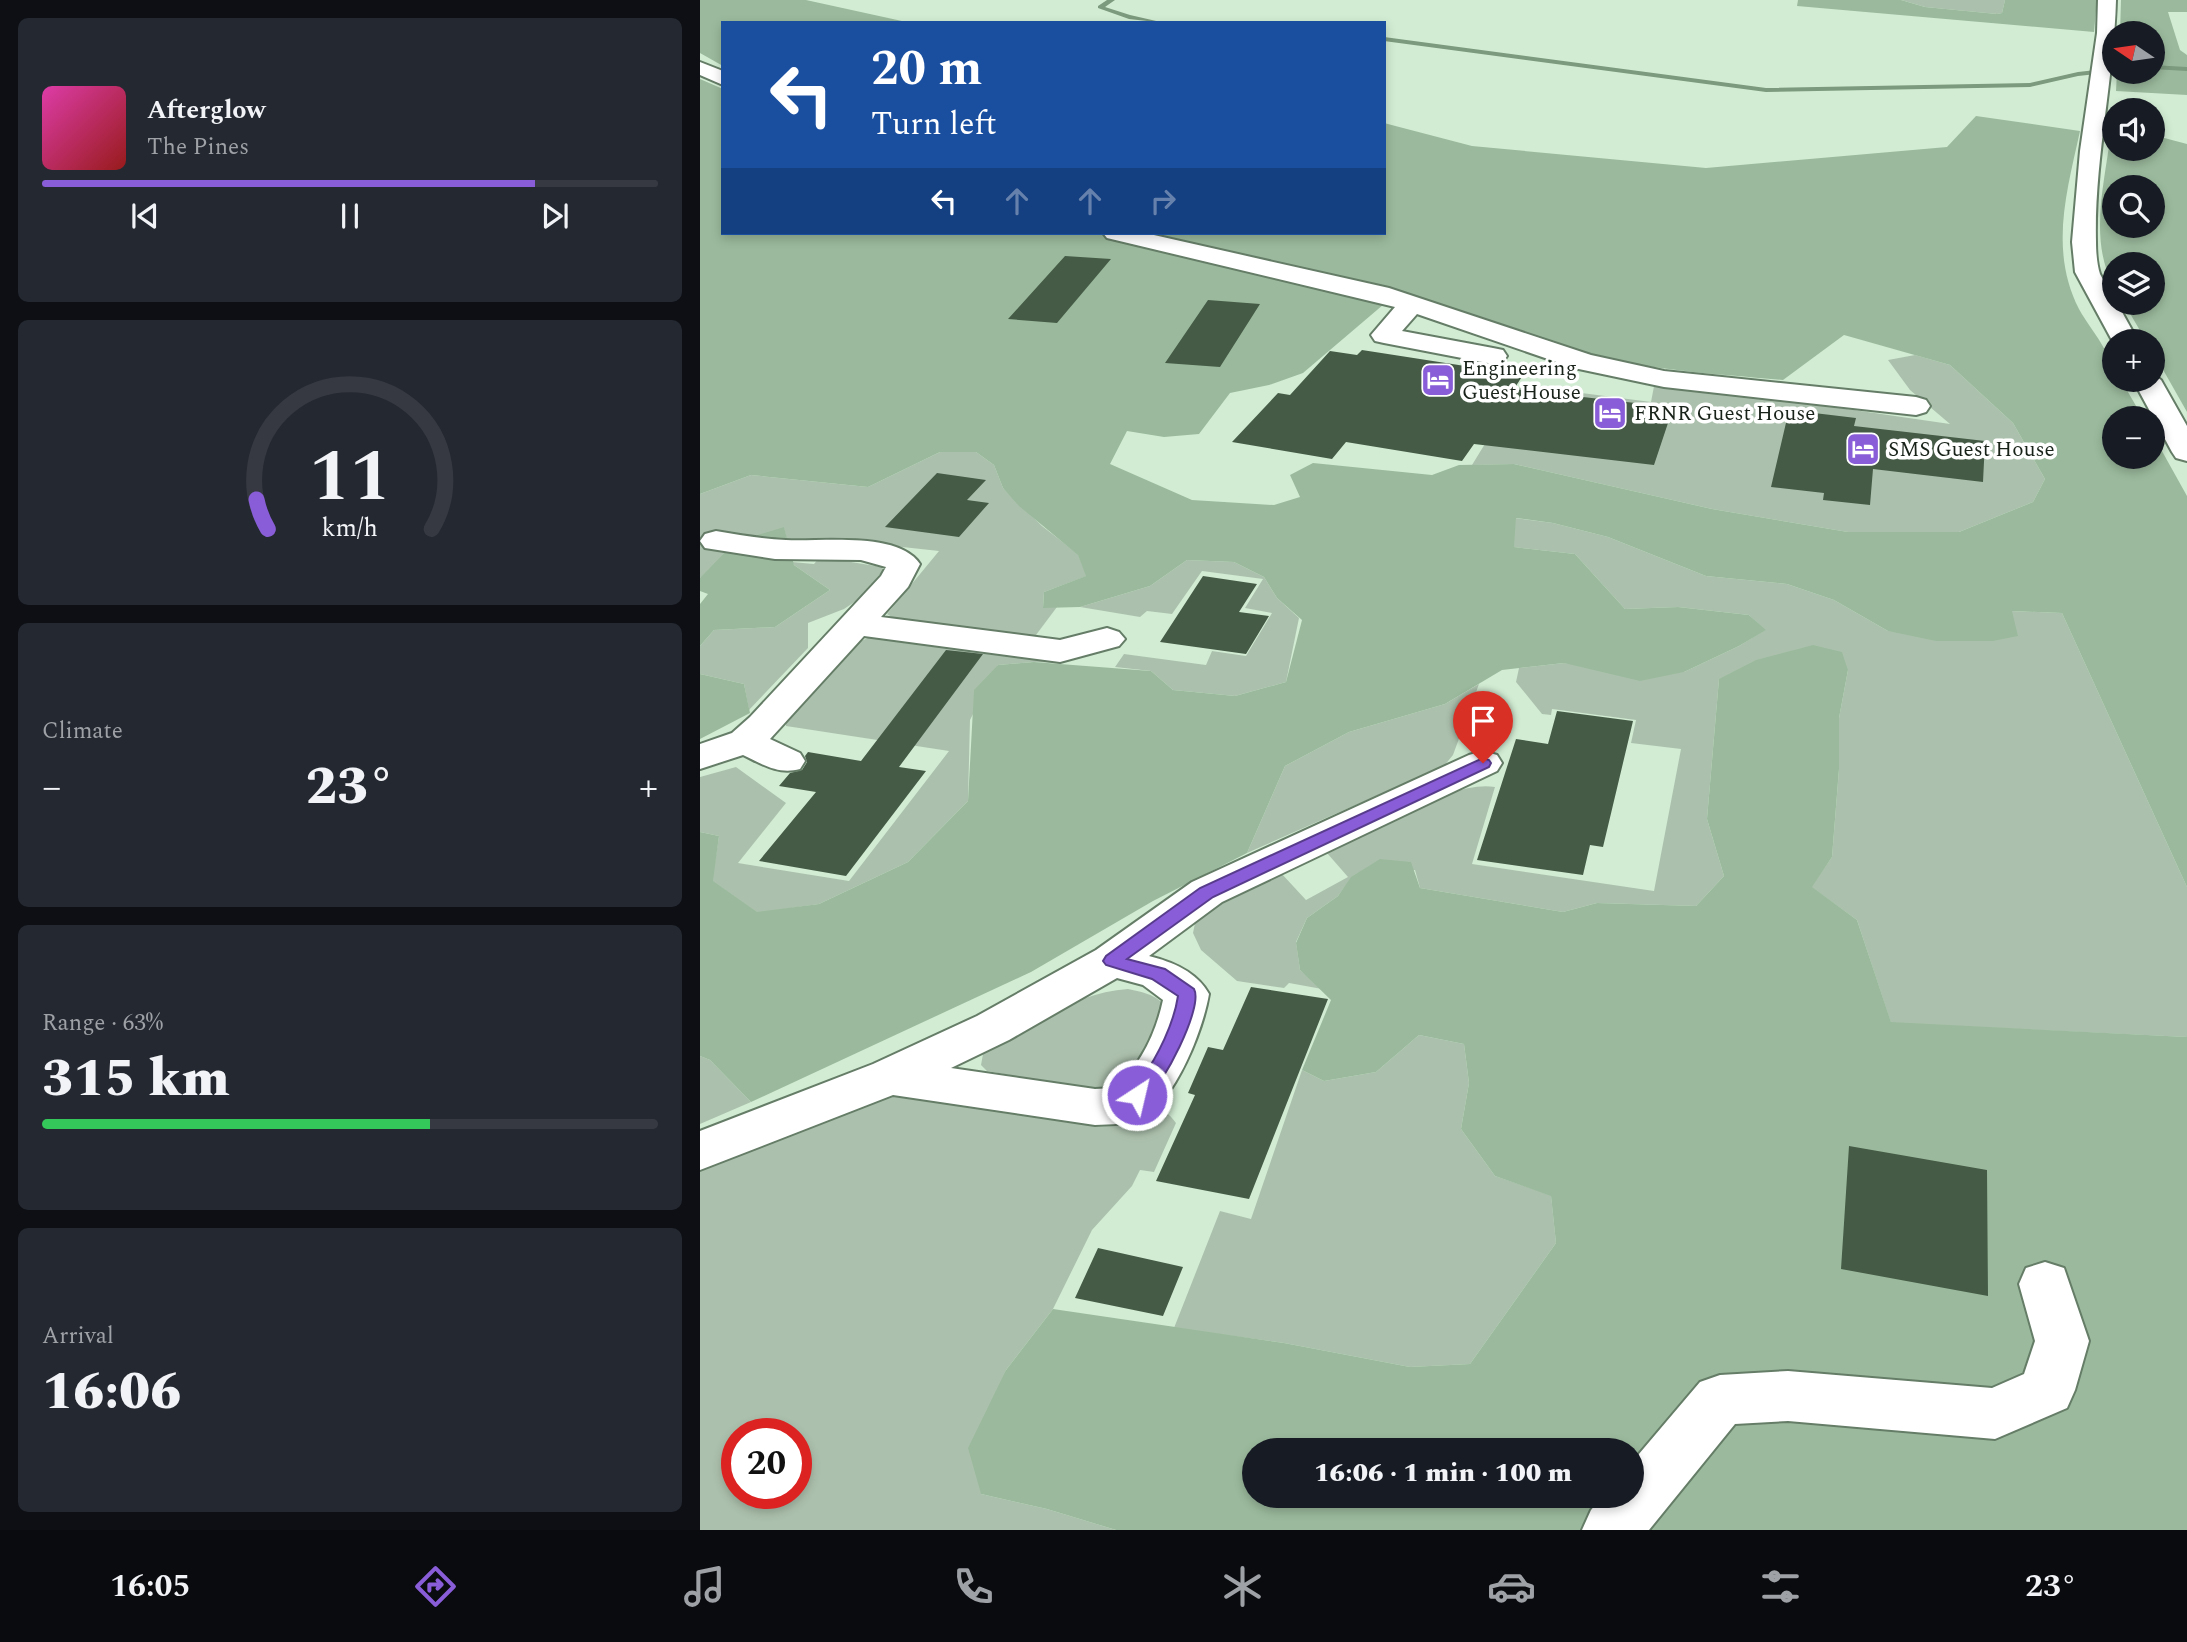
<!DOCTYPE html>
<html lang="en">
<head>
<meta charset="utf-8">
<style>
	body { margin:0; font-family:Spectral,serif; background:#242831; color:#f1f3f6; height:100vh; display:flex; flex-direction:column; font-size:26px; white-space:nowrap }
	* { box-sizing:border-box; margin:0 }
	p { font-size:23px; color:#9ea1a6 }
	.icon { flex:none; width:38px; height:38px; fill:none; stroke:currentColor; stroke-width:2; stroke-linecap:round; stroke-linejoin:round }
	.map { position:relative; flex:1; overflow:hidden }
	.sheet { display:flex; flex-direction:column; gap:18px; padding:18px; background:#0d0f14; width:700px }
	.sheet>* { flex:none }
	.top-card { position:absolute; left:21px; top:21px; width:665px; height:214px; border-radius:0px; box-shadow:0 4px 10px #0003; background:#1a4fa0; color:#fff; overflow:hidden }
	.needle { width:46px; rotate:283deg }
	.buttons { position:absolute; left:1402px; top:21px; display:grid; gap:14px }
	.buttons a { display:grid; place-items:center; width:63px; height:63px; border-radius:50%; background:#171b24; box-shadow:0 4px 10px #0003; font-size:35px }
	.speed { position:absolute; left:21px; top:1418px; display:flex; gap:14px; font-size:35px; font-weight:700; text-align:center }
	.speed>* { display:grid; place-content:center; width:91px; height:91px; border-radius:50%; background:#171b24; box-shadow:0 4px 10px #0003; line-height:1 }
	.speed .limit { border:10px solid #d22; background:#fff; color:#111 }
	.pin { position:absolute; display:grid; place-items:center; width:60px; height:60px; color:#fff; margin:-72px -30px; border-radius:50% 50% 50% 0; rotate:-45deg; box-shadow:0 0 7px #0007 }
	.pin .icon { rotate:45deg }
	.me { position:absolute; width:77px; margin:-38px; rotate:35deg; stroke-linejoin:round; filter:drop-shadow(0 0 5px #0008) }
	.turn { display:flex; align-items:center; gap:24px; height:147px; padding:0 35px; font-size:32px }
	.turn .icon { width:91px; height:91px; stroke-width:2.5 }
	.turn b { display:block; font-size:49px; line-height:60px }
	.lanes { display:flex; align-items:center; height:66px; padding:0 35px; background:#0003; justify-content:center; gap:35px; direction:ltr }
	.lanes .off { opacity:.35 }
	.big { font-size:52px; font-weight:800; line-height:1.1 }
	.sheet .widget { flex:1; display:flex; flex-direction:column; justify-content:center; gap:10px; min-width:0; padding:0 24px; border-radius:10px; background:#242831 }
	.sheet .dial { align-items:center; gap:0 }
	.dial svg { height:182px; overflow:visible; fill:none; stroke:#363941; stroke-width:7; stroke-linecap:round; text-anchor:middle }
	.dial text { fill:#f1f3f6; stroke:none }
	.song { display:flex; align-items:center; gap:21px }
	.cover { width:84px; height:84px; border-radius:10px; background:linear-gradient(135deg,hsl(320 70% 55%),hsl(0 70% 35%)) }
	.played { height:7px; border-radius:4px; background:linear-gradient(90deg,#885dd7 80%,#363941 80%) }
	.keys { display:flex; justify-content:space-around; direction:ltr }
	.heat { display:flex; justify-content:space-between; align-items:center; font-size:38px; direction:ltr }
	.charge { height:10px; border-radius:5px; background:linear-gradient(90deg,#34c759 63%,#363941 0) }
	.trip { position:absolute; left:542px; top:1438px; width:402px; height:70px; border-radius:35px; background:#171b24; box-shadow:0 4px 10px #0003; font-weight:800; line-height:70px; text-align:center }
	.dock { display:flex; height:112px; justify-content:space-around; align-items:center; background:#090b0e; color:#9ea1a6 }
	.dock .icon { width:49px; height:49px }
	.dock .active { color:#885dd7 }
	.dock b { font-size:32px; color:#f1f3f6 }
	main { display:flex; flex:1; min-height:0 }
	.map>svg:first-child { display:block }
</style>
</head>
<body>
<main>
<section class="sheet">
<div class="widget">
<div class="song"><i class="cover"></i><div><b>Afterglow</b><p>The Pines</p></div></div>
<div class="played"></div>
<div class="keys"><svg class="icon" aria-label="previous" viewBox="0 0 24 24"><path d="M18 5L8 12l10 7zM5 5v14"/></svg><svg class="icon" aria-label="pause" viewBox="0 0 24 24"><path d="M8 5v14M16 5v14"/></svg><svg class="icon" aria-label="next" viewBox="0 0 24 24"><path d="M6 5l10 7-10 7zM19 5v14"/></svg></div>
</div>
<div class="widget dial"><svg viewBox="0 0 100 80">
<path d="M14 69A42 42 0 1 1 86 69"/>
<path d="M14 69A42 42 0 0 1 9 56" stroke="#885dd7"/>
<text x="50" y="56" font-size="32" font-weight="700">11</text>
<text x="50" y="72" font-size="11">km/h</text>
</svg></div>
<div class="widget"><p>Climate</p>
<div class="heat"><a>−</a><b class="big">23°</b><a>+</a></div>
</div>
<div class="widget"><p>Range · 63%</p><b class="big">315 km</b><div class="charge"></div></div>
<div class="widget"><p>Arrival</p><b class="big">16:06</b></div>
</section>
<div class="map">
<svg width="1487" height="1530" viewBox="0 0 1487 1530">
	<rect width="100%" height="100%" fill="#d2ecd3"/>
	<path fill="#acc1ad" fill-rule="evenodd" d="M 1201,0 L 1305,0 L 1302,13 L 1297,14 L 1225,7 Z
		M 1215,355 L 1250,365 L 1313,423 L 1345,479 L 1333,502 L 1259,532 L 1148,532 L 1012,509 L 814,464 L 772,465 L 821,385 L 951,402 L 955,381 L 1250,424 L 1210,390 L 1188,360 Z
		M 240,452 L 276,452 L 294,465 L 303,488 L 342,526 L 378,554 L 387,576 L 344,592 L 343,607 L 357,607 L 336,635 L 326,637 L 195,619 L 187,614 L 239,551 L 138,540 L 88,545 L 84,528 L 0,578 L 0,494 L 51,475 L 168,487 Z
		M 815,518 L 853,523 L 908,537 L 1006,576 L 1087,584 L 1134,600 L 1188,631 L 1317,636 L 1311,611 L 1362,613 L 1487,887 L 1487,1037 L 1191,1023 L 1157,920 L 1111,887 L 1132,857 L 1139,769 L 1139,718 L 1148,670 L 1019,679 L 1007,819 L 1024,876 L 996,906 L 897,903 L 863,912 L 720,888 L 715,870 L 652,877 L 638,896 L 607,918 L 596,942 L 600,970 L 622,989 L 589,983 L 584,988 L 537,981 L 501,950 L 493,933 L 496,918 L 503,908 L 581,873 L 606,900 L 648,877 L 627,853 C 666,832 753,779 795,787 L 772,864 L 954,891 L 981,749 L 931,743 L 936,720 L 852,709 L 851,715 L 842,714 L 816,682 L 819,668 L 864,663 L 984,672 L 1039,646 L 1065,630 L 1049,615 L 978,607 L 925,609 L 875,554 L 813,547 Z
		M 120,557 L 182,567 L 183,571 L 156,601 L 144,609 L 108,623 L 108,648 L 49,710 L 44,684 L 0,674 L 0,646 L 14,630 L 75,627 L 130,590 L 94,565 L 92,562 L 114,564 Z
		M 487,560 L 534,562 L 564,577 L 577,598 L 599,618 L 586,682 L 535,696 L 473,690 L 451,671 L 415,667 L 424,654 L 506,665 L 512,651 L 546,656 L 572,613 L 545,608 L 563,579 L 502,571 L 472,614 L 447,611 L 440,617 L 380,607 L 450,586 Z
		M 170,637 L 186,637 L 362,663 L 334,662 L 298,665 L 270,720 L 268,801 L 208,862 L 119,904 L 57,913 L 12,881 L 19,836 L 0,832 L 0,777 L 36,767 L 86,803 L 38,863 L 149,881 L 249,751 L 86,726 L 86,718 L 154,644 Z
		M 779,684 L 753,755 L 744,766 L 547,853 L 585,766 L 649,732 L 745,704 Z
		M 428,989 C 447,993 462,996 470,1015 L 421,1090 L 392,1090 L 287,1071 L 281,1065 L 283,1054 L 292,1044 C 335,1022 379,992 428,989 Z
		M 719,1035 L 764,1044 L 769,1083 L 761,1129 L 795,1176 L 851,1195 L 856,1243 L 770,1364 L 710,1367 L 584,1343 L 474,1328 L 520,1211 L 551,1219 L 602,1070 L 624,1081 L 676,1072 Z
		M 0,1056 L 10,1060 L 51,1102 L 0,1124 Z
		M 212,1093 L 445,1112 C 460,1108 467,1110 476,1123 L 454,1172 L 440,1170 L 432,1186 L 392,1230 L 353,1309 L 306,1370 L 281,1494 L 347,1509 L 416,1530 L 0,1530 L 0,1163 L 170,1098 ZM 37,1433 L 96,1433 L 96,1493 L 37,1493 Z"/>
	<path fill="#9bba9d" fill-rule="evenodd" d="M 0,0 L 106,0 L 211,23 L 23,23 L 23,66 L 0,53 Z
		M 1098,0 L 1201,0 L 1225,7 L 1297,14 L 1302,13 L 1305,0 L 1397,0 L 1394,32 L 1097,6 Z
		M 1421,0 L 1487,0 L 1487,12 L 1468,12 L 1480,50 L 1487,55 L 1487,95 L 1416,91 L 1417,72 L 1452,72 L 1452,33 L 1420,33 Z
		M 0,79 L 23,89 L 23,233 L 684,233 L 684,123 L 772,146 L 1006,168 L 1247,147 L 1276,116 L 1380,131 C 1367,191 1349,250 1379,309 C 1391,331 1414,354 1414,380 L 1421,380 L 1443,418 L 1414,418 L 1414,457 L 1452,457 L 1453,435 L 1487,496 L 1487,887 L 1362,613 L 1312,611 L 1318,636 L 1293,641 L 1236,641 L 1188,631 L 1134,600 L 1087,584 L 1006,576 L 908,537 L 853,523 L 816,518 L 814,547 L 875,554 L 925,609 L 978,607 L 1049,615 L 1066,630 L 1039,646 L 984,672 L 940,681 L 864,663 L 802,670 L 745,704 L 649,732 L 585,766 L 547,853 L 453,901 L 331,972 L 51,1102 L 10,1060 L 0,1056 L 0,832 L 19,836 L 13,881 L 57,912 L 119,904 L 208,862 L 268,801 L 274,690 L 298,665 L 334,662 L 451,671 L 473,690 L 535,696 L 586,682 L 602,620 L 577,598 L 564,577 L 534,562 L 487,560 L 450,586 L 380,607 L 343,608 L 344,592 L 386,576 L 378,555 L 319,506 L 303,488 L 294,465 L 276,452 L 240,452 L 168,487 L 51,475 L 0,494 ZM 697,293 C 763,307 823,335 887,353 C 951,371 1018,374 1083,380 L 1144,335 L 1250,365 L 1313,423 L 1345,479 L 1333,502 L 1259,532 L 1148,532 L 1012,509 L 814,464 L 759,465 L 732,475 L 613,463 L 590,475 L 600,497 L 574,505 L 492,500 L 410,464 L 427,431 L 464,437 L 499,434 L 530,393 L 569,385 L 603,373 Z
		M 1411,132 L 1414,133 L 1414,149 L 1452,149 L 1453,135 L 1487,144 L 1487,412 L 1453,352 L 1452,341 L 1446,341 L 1424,303 L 1452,303 L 1452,264 L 1414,264 L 1414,286 C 1388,241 1405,181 1411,132 ZM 1414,187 L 1452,187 L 1452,226 L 1414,226 Z
		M 84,527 L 94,565 L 130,590 L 75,627 L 14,630 L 0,646 L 0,604 L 8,594 L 0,591 L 0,578 L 35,542 Z
		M 1113,645 L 1142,652 L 1148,670 L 1139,718 L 1139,769 L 1132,857 L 1112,887 L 1157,920 L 1191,1022 L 1487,1037 L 1487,1530 L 416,1530 L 347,1509 L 281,1494 L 268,1448 L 306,1370 L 353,1309 L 584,1343 L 710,1367 L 770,1364 L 856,1243 L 851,1196 L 795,1176 L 761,1129 L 769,1083 L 764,1044 L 719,1035 L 676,1072 L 624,1081 L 602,1070 L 631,1000 L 600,970 L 596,943 L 607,918 L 638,896 L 651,877 L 680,859 L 711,862 L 720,888 L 863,912 L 897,903 L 996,906 L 1024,876 L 1007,819 L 1019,679 L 1056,660 ZM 555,1451 L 933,1451 L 933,1496 L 555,1496 Z
		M 0,674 L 44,684 L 50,713 L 0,739 Z"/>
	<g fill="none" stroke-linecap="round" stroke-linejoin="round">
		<path fill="#7c9a7d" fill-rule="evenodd" d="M 407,0 L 415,0 L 405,7 L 430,15 L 465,23 L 429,19 L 398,8 L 398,6 Z
			M 684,37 L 1066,88 L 1330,83 L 1378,72 L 1414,68 L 1415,72 L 1378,76 L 1330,87 L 1066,92 L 684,41 Z
			M 1452,65 L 1487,67 L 1487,71 L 1452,69 Z"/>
	</g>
	<path fill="#455b46" d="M 365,256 L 411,259 L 357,323 L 308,319 Z
		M 508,300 L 560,304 L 520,367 L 465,363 Z
		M 662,350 L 823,375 L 814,389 L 944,404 L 940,413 L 970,417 L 954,465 L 774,444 L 762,461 L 646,442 L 632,459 L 532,442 L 578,393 L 590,395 L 630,351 L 657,355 Z
		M 1089,410 L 1156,418 L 1154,426 L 1285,441 L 1283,482 L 1173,469 L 1170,505 L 1123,500 L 1124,493 L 1071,487 Z
		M 237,473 L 286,480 L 267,500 L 289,503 L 259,537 L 185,527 Z
		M 503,576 L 557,584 L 539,612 L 569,616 L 546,654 L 460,642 Z
		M 246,650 L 283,654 L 199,767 L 226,771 L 146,876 L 59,861 L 116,792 L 79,786 L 90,773 L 102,770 L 107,762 L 105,756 L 108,752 L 161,761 Z
		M 857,711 L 933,721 L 903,847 L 890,845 L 883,875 L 777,860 L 816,739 L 848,744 Z
		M 551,987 L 628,999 L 549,1199 L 456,1181 L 495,1095 L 488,1093 L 508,1047 L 523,1050 Z
		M 1149,1146 L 1287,1170 L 1288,1296 L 1141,1269 Z
		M 398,1248 L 483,1267 L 463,1316 L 375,1298 Z"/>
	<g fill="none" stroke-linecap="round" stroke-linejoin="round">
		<g stroke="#657d67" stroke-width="4">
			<path id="minor" d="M 1398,0 L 1416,0 C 1414,79 1394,161 1396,242 C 1396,251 1397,265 1400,274 C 1405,284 1414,292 1414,303 L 1417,303 L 1438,341 L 1414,341 L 1414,344 L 1375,272 L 1372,242 L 1380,151 L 1397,33 Z
				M 0,62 L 23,71 L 23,85 L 0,75 Z
				M 403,233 L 445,233 L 689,288 L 891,355 L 964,371 L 1216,397 L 1226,400 L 1230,406 L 1226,412 L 1216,415 L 964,387 L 874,368 L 717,314 L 702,331 L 793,348 L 803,350 L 807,356 L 803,362 L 793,364 L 684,343 L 675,341 L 671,335 L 695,307 L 407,238 Z
				M 1452,373 L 1461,380 L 1487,426 L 1487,461 L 1476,458 L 1472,452 L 1433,380 L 1452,380 Z
				M 16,531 C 39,535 63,539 86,540 C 122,542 198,531 220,564 L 208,587 L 181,617 L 360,640 L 407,628 L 419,632 L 425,639 L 419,646 L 360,662 L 164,636 L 70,739 L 100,753 L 105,761 L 100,769 C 78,775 62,764 43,755 L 0,769 L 0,744 L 32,733 L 50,717 L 181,576 L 186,567 L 161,560 L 75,559 L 5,548 L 0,541 L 5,534 Z
				M 783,751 L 797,755 L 802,763 L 797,771 L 522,902 L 449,956 C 473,962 497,972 509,994 C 503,1029 476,1100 443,1117 C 428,1125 411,1124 395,1125 L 193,1095 L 0,1170 L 0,1131 L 173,1064 L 277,1016 L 396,950 L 492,882 L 769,755 ZM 417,978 L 443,985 L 463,1000 C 456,1033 440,1067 414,1088 L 395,1089 L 251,1068 L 309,1040 Z
				M 1345,1262 L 1364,1268 L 1389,1341 L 1375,1390 L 1367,1408 L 1295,1439 L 1088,1421 L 1035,1424 L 949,1530 L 882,1530 L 891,1510 L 903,1496 L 933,1496 L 933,1461 L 1000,1382 L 1020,1375 L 1088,1371 L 1292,1388 L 1324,1374 L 1335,1341 L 1319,1284 L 1326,1268 Z"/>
		</g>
		<use href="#minor" fill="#fff" fill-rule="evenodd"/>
	</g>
	<path fill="#885dd7" stroke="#583c8c" stroke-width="2" d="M 783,758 L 789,760 L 791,763 L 789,767 L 513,897 L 427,959 L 465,969 L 494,989 C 504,1007 462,1087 446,1099 C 440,1103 436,1102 430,1100 L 427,1095 C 431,1088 438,1085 442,1078 C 458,1056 474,1023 478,996 L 452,979 L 406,965 L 403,961 L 406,956 L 500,888 Z"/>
	<defs>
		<g id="hotel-square" transform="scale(1.75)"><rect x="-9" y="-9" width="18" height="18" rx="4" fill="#885dd7" stroke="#fff"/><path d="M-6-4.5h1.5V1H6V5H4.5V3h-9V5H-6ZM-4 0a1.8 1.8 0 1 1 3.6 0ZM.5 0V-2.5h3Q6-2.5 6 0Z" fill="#fff"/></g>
	</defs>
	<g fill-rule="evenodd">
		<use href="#hotel-square" x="738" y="380"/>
		<use href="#hotel-square" x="910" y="413"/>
		<use href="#hotel-square" x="1163" y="449"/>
	</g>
	<g text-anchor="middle" stroke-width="7" stroke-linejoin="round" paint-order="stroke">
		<g font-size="21" fill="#182219" stroke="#fff" text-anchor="start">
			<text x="762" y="375">Engineering<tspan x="762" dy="24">Guest House</tspan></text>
			<text x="934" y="420">FRNR Guest House</text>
			<text x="1188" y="456">SMS Guest House</text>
		</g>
	</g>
</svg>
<div class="buttons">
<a><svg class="needle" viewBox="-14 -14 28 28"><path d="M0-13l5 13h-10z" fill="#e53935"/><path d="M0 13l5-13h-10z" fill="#9ea1a6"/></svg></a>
<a><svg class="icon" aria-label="sound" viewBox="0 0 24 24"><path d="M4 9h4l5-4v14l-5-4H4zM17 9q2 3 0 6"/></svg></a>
<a><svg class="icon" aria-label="search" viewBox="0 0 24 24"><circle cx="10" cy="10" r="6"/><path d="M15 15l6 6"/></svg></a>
<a><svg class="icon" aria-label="layers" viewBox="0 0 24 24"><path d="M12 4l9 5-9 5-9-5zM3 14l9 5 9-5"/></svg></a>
<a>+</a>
<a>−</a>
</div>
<div class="speed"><div class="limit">20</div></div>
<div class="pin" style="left:783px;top:763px;background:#d93025"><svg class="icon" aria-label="arrive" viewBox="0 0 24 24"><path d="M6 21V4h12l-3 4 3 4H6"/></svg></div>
<svg class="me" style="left:437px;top:1095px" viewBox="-20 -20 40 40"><circle r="17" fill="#885dd7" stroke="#fff" stroke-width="3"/><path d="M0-11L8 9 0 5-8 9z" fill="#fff"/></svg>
<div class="trip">16:06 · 1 min · 100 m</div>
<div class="top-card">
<div class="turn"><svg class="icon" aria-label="left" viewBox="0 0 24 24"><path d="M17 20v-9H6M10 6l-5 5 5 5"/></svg><div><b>20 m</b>Turn left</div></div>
<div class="lanes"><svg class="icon" aria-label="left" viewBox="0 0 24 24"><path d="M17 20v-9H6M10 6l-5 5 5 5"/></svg><svg class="icon off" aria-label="ahead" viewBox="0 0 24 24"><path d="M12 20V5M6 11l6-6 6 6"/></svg><svg class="icon off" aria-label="ahead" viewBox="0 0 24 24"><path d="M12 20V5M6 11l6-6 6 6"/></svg><svg class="icon off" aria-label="right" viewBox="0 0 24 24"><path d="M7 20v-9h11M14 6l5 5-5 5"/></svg></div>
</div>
</div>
</main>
<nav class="dock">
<b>16:05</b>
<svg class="icon active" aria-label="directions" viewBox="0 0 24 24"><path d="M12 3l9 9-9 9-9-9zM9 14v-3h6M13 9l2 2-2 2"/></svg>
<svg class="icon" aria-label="music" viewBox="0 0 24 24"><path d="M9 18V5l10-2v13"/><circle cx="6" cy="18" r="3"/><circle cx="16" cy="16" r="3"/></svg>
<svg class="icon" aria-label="phone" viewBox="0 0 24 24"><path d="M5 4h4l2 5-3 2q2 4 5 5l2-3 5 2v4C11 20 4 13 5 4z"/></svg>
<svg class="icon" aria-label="climate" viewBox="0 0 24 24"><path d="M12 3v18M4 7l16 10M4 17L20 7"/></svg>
<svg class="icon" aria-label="car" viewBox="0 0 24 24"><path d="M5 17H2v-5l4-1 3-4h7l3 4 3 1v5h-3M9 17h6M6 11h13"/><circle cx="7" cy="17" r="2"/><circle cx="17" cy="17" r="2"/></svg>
<svg class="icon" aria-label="filters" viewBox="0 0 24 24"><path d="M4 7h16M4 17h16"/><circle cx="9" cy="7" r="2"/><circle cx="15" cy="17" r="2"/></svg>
<b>23°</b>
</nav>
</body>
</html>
